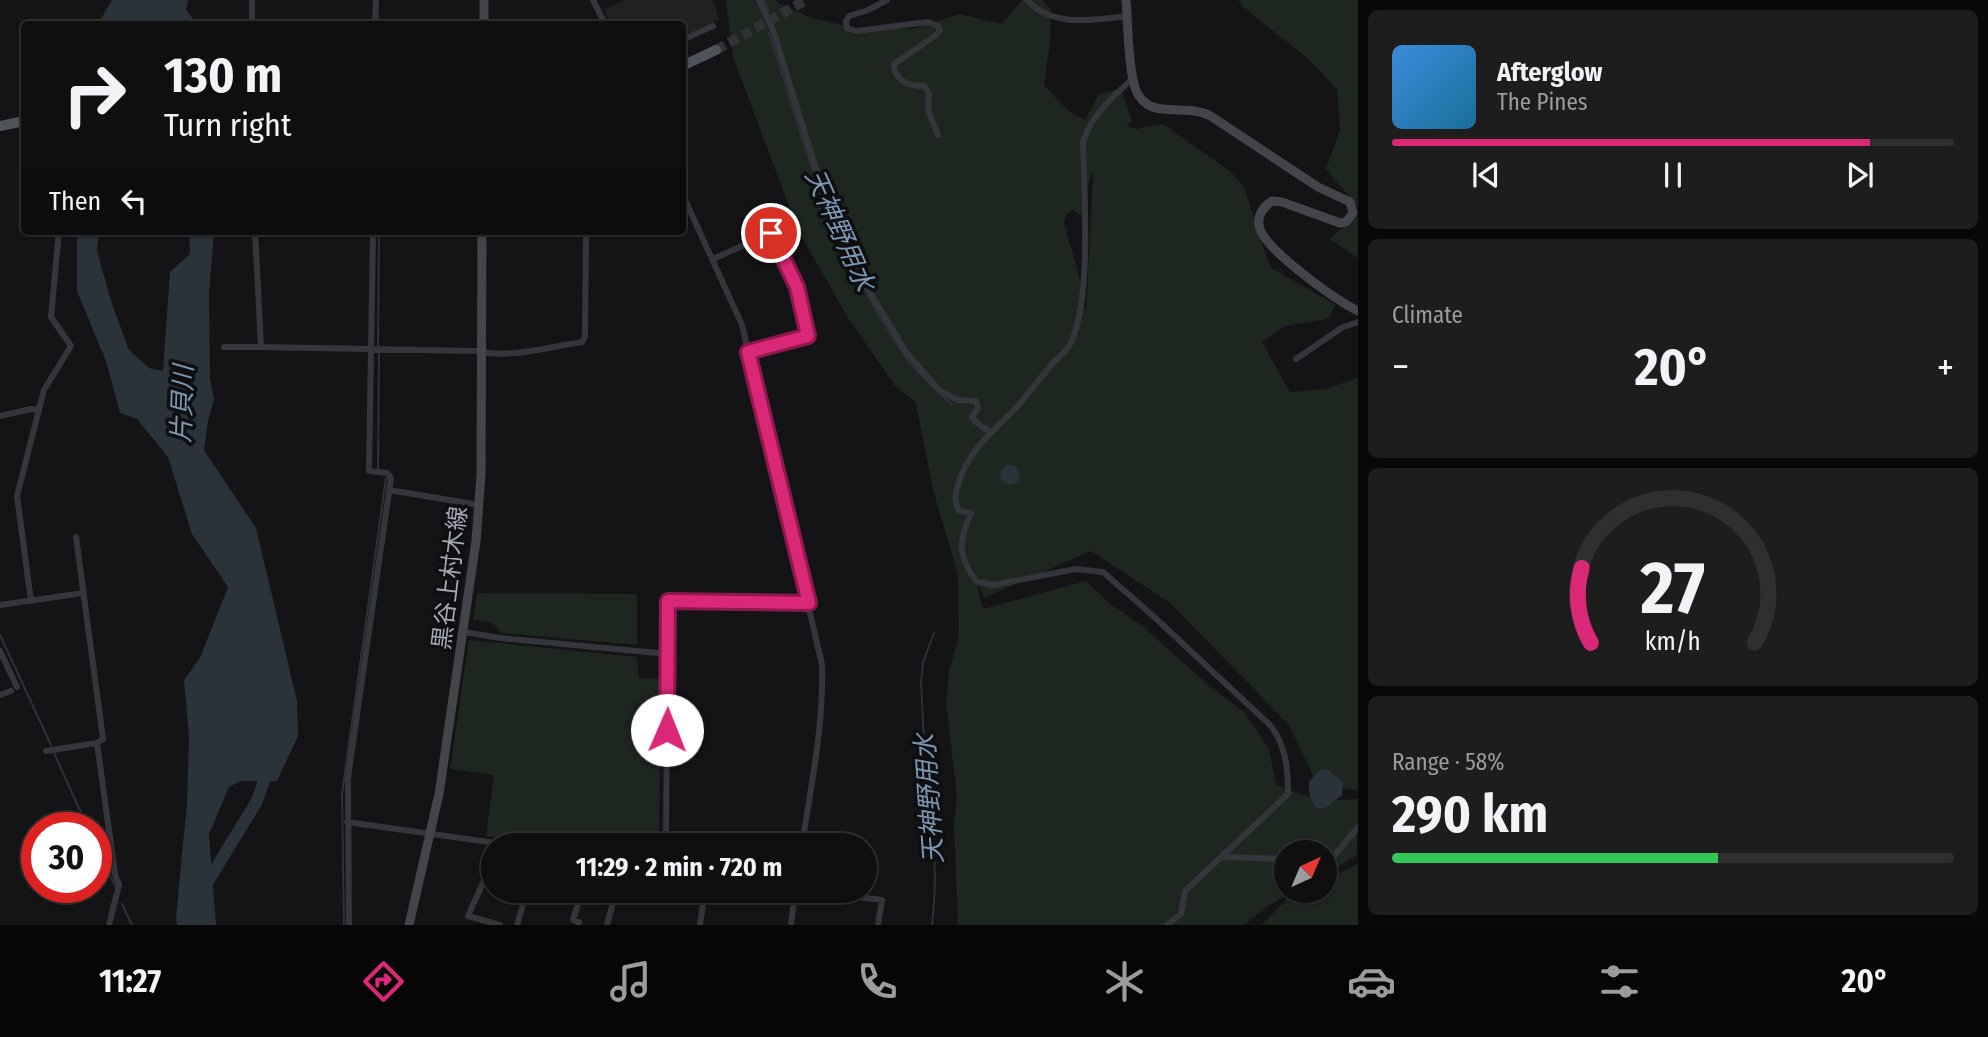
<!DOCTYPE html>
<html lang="en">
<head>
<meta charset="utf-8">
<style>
	body { margin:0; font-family:"Fira Sans Condensed","Noto Sans JP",sans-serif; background:#1d1d1e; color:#f1f3f6; height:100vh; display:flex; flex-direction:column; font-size:26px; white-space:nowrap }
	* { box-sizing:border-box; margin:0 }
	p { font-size:23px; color:#9b9c9f }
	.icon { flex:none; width:38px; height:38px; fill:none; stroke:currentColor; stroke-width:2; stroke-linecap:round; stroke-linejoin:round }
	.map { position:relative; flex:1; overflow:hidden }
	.details { display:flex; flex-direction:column; gap:10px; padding:10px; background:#080809; width:630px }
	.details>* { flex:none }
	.top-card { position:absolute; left:21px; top:21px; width:665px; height:214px; border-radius:7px; box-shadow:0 2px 5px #0004,0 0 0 2px #2f2f30; background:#0f0f10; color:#f1f3f6; overflow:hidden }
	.needle { width:46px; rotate:44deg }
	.fabs { position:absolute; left:1274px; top:840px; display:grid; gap:14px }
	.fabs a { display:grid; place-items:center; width:63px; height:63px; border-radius:50%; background:#0f0f10; box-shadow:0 2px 5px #0004,0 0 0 2px #2f2f30; font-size:35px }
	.speed { position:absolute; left:21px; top:812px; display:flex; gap:14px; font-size:35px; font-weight:700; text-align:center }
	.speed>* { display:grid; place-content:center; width:91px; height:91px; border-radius:50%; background:#0f0f10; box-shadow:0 2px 5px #0004,0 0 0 2px #2f2f30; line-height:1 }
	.speed .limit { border:10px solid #d22; background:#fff; color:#111 }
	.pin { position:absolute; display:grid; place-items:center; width:60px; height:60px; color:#fff; margin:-30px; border:4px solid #fff; border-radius:50%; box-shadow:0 2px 7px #0007 }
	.me { position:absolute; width:77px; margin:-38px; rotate:1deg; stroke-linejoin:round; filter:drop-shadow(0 0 5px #0008) }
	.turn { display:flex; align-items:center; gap:24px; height:147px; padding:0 28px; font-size:32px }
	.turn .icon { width:91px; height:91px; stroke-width:2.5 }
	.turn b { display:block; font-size:49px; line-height:60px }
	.then { display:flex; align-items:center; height:66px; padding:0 28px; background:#0003; gap:14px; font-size:26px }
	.big { font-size:52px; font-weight:700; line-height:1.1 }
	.details .widget { flex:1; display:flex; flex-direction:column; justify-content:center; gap:10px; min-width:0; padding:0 24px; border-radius:10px; background:#1d1d1e }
	.details .dial { align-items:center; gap:0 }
	.dial svg { height:182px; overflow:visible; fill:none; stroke:#2f2f30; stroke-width:7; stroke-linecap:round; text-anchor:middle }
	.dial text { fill:#f1f3f6; stroke:none }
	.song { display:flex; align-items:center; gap:21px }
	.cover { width:84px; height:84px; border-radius:10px; background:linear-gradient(135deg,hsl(210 70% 55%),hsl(200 70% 35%)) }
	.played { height:7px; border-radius:4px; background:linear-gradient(90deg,#db2777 85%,#2f2f30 85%) }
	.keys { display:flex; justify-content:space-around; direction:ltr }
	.heat { display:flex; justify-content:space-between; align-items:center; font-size:38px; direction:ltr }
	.charge { height:10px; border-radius:5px; background:linear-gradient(90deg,#34c759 58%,#2f2f30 0) }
	.trip { position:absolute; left:481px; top:833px; width:396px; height:70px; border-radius:35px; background:#0f0f10; box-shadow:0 2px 5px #0004,0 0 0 2px #2f2f30; font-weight:700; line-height:70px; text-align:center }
	.dock { display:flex; height:112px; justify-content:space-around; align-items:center; background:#060606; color:#9b9c9f }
	.dock .icon { width:49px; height:49px }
	.dock .active { color:#db2777 }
	.dock b { font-size:32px; color:#f1f3f6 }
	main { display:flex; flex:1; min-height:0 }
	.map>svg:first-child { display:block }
</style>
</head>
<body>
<main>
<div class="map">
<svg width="1358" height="925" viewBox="0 0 1358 925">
	<rect width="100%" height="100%" fill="#141416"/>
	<path fill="#212023" d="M 625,0 L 713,0 L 719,20 L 683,36 L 682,24 L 611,24 L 604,10 Z"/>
	<path fill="#1e2620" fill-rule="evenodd" d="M 726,0 L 776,0 L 778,3 L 812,18 L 865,30 L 916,28 L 959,14 L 1002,24 L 1022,0 L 1042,0 L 1051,10 L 1050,43 L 1044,85 L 1067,110 L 1085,120 L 1099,94 L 1121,88 L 1132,121 L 1126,126 L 1136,129 L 1163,124 L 1231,172 L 1244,187 L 1270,267 L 1336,305 L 1327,319 L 1285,326 L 1262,342 L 1290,392 L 1325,389 L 1358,378 L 1358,790 L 1318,786 L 1289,725 L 1169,602 L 1091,551 L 984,598 L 971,562 L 983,609 L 1086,581 L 1110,604 L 1141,625 L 1211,687 L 1244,712 L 1269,749 L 1276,785 L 1320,801 L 1358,799 L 1357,855 L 1325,874 L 1325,852 L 1286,852 L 1286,891 L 1294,891 L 1268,906 L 1244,925 L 958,925 L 954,823 L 957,797 L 946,702 L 949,671 L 959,637 L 958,575 L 934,493 L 915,401 L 896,387 L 848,318 L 798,230 L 733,57 ZM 1092,171 L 1093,172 L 1086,314 L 1077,268 L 1064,224 L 1066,214 L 1073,210 L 1081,216 Z
		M 1238,0 L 1358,0 L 1358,207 L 1326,169 L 1340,130 L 1337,89 L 1305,56 L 1245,9 Z
		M 1358,215 L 1358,258 L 1329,239 Z
		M 477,593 L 637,594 L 637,645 L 502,633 L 490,622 L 473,620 Z
		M 469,640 L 637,657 L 639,678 L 661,679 L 659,837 L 797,837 L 796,845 L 551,845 L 486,836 L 494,775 L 450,769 Z
		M 1358,864 L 1358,925 L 1262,925 L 1289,897 L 1302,891 L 1325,891 L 1325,880 Z"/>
	<path fill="#2a323a" d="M 112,0 L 188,0 L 186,10 L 197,24 L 98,24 Z
		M 77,231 L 99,231 L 97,251 L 112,304 L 129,350 L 149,368 L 163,371 L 170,272 L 190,254 L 189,231 L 214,231 L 209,295 L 210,379 L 214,399 L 208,421 L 204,450 L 256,528 L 297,701 L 298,736 L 277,781 L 241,781 L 229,787 L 209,834 L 216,925 L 177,925 L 176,917 L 187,803 L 189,737 L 184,680 L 200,658 L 228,587 L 192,534 L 168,457 L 137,419 L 120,413 L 106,361 L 77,291 Z
		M1000 475a10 10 0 1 1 20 0a10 10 0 1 1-20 0Z
		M 1326,769 L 1343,781 L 1342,795 L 1327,807 L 1318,809 C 1310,801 1308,793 1309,781 L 1319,771 Z"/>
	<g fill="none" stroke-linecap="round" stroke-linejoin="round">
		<path stroke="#2a323a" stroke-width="2" d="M 763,0 L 769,11
			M 378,15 L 379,24
			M 769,33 L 809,160 L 854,271 L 886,327 L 910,364 L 952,405
			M 378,346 L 379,231
			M 378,469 L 379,352
			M 0,635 L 51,745
			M 54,753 L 88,828
			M 96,845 L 115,886
			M 122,904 L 132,925
			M 344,925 L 342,794 L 386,478
			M 932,925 C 936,890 937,853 928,818 L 921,683 L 923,662 L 934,633"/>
		<path stroke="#2a323a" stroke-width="12" d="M 202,891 L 257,801 L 269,766"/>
		<path stroke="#313236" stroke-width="10" stroke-dasharray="10 5" stroke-linecap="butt" d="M 716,50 L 806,0"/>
		<path stroke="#35363b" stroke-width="6" d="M 252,0 L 252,24
			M 593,0 L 605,24
			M 759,0 L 773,30 L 814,163 L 851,255 L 868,289 L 906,352 L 938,389 L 957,400 L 976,401 L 978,408 L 972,417 L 977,423 L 990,432
			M 887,0 L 868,10 L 849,16 L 846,21 L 847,28 L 856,31 L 928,22 L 938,26 L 940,30 L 936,35 L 894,64 C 895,82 909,86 924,86 L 929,93 L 928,110 L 938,135
			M 1027,0 C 1052,28 1094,20 1128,16
			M 375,24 L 376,0
			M 682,40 L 713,26
			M 1133,78 C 1112,98 1092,114 1083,142 C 1084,188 1093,313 1067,349 C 1063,354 1057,359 1052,364 C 1042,376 1032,389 1022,401 C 996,431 970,445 958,485 C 955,495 954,502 959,511 L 971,513 C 958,542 958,557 977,582 L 993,585 L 1076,569 L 1103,572 L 1151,614 L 1270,725 C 1286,745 1288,769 1288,794 L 1185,891 L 1181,914 L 1167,925
			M 682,193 L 742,325 L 822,664 C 824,724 811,786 802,845
			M 255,231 L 261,347 L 476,351 C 509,359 549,347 582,342 L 585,337 L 586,231
			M 713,259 L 771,233 L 797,287 L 808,336 L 748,352
			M 224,347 L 261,347
			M 1296,359 L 1343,327 L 1358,322
			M 0,416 L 31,409 L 38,410
			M 389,490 L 479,505
			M 76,537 L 103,739 L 97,743 L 115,874 L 119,885 L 109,925
			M 31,601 L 17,496 L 44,390 L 71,346 L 51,317 L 59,231
			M 0,605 L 83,593
			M 464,632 L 500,638 L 668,654
			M 0,651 L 17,687
			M 0,695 L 11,691
			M 46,751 L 97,743
			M 347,822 L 510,845
			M 666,832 L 668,601 L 809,603
			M 1222,857 L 1286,859
			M 494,858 L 468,916 L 500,925
			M 1325,861 L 1334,856 L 1358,827
			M 810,891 L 882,900 L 878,925
			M 349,925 L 348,778 L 391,478 L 387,473 L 369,471 L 373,231
			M 517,925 L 527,891
			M 578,925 L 579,922 L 573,920 L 582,891
			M 607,925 L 616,891
			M 700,925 L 705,891
			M 791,925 L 795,891"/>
		<path stroke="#43454b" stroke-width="9" d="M 1126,0 C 1128,21 1128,81 1139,96 C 1143,102 1150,107 1156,108 C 1175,112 1190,107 1209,115 L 1318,187 L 1350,202 L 1353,213 L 1346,222 L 1340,223 L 1282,202 L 1272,201 C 1262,208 1256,217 1260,229 C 1268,252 1336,300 1358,311
			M 484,24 L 484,0
			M 409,925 L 439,794 L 476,541 L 481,475 L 482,231"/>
		<path stroke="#51535a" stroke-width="10" d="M 682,66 L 716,50
			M 0,126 L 24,121"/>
	</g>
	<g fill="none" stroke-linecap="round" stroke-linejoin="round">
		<g stroke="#8e194d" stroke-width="18">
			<path id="route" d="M 667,730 L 668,601 L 809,603 L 748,352 L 808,336 L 797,287 L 771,233"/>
		</g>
		<use href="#route" stroke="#db2777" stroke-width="12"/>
	</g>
	<g text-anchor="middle" stroke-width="7" stroke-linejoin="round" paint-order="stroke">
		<g font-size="24" fill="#a6aab7" stroke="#0f0f11">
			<text transform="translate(450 578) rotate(-83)" y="8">黒谷上村木線</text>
		</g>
		<g font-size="26" font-style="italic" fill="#7c96b2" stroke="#0f0f11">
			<text transform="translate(840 230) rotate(66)" y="9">天神野用水</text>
			<text transform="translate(182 404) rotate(-88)" y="9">片貝川</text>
			<text transform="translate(929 799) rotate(-94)" y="9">天神野用水</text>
		</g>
	</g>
</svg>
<div class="fabs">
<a><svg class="needle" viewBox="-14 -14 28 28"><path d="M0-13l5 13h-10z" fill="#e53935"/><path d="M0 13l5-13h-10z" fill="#9b9c9f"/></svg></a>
</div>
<div class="speed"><div class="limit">30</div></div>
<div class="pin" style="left:771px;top:233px;background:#d93025"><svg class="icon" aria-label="arrive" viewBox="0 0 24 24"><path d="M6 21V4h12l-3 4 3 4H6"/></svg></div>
<svg class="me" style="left:667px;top:730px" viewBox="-20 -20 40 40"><circle r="19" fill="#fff"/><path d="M0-13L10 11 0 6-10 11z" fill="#db2777"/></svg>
<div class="trip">11:29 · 2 min · 720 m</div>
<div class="top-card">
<div class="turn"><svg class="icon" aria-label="right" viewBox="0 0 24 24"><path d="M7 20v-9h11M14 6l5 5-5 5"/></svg><div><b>130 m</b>Turn right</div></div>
<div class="then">Then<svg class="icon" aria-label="left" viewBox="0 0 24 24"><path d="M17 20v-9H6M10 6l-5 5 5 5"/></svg></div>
</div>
</div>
<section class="details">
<div class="widget">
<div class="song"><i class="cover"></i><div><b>Afterglow</b><p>The Pines</p></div></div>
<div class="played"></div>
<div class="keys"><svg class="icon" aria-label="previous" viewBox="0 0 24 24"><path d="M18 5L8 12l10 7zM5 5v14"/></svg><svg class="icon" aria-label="pause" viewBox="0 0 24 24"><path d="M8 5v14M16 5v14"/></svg><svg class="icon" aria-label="next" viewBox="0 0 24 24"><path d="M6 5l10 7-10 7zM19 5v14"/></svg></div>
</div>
<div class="widget"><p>Climate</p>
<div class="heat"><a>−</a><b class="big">20°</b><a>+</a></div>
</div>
<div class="widget dial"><svg viewBox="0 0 100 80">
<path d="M14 69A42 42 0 1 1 86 69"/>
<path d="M14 69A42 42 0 0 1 10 36" stroke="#db2777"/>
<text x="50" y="56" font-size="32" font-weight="700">27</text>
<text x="50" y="72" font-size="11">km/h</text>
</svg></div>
<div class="widget"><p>Range · 58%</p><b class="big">290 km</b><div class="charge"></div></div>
</section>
</main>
<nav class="dock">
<b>11:27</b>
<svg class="icon active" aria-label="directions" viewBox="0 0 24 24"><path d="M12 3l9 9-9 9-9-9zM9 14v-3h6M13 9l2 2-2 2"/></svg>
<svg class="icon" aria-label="music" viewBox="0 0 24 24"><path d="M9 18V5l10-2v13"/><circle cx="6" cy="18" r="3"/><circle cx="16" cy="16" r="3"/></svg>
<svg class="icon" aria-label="phone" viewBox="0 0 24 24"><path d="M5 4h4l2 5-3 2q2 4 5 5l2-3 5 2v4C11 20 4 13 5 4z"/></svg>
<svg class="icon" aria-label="climate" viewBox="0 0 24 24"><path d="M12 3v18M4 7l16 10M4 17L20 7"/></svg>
<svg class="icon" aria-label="car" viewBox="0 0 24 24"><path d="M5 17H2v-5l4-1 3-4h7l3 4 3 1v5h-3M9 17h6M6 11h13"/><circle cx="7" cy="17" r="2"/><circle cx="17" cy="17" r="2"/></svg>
<svg class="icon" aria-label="filters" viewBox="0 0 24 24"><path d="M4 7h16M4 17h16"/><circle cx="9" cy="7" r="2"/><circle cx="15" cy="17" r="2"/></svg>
<b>20°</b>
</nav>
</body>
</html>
